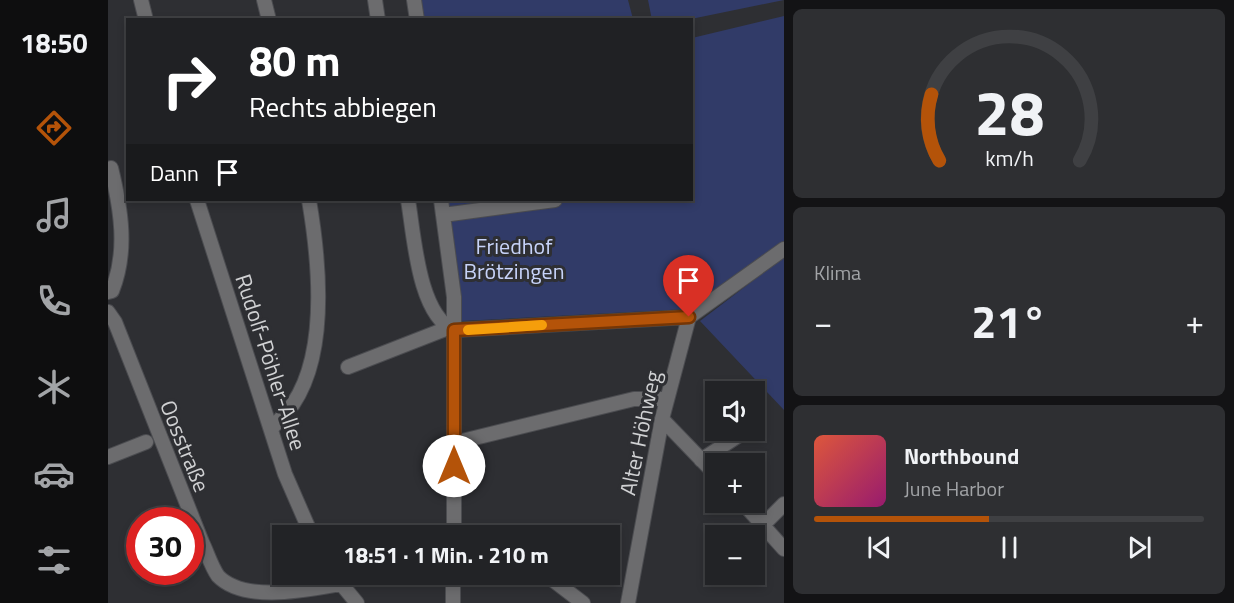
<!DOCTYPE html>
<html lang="de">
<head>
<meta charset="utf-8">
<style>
	body { margin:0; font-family:"Titillium Web",sans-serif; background:#2e2f32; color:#f1f3f6; height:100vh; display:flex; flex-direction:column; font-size:22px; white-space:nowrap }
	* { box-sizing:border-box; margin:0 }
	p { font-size:20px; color:#a2a4a7 }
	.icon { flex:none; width:33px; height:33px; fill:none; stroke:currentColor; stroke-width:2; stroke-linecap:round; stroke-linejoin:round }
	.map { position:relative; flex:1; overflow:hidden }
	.drawer { display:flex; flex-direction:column; gap:9px; padding:9px; background:#131315; width:450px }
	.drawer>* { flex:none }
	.banner { position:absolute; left:18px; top:18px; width:567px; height:183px; border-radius:0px; box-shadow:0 3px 9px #0003,0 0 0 2px #3f4043; background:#202124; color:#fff; overflow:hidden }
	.fabs { position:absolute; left:597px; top:381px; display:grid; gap:12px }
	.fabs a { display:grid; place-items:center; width:60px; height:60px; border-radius:0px; background:#222326; box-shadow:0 3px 9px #0003,0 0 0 2px #3f4043; font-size:30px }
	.speed { position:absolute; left:18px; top:507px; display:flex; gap:12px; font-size:30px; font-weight:700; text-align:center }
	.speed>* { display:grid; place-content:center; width:78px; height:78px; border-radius:50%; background:#222326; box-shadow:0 3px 9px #0003,0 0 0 2px #3f4043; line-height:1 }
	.speed .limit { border:9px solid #d22; background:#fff; color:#111 }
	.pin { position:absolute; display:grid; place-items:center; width:51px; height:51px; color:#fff; margin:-62px -26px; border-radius:50% 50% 50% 0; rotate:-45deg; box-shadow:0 0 6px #0007 }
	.pin .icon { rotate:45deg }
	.me { position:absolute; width:66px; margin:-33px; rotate:0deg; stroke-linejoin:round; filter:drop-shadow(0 0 4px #0008) }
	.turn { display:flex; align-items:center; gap:21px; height:126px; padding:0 24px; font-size:27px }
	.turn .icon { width:78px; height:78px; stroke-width:2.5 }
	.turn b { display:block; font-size:42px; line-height:51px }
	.then { display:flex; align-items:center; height:57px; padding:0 24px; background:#0003; gap:12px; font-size:22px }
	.big { font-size:45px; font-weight:700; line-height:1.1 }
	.drawer .tile { flex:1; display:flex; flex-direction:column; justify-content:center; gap:9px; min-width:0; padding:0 21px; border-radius:9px; background:#2e2f32 }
	.drawer .dial { align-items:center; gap:0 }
	.dial svg { height:156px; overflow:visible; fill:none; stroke:#3f4043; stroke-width:7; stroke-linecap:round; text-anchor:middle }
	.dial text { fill:#f1f3f6; stroke:none }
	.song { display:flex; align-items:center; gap:18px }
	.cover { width:72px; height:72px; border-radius:9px; background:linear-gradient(135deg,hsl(10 70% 55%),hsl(320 70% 35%)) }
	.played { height:6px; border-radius:3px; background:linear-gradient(90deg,#b45309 45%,#3f4043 45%) }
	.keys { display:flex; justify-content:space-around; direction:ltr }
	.heat { display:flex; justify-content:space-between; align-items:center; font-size:33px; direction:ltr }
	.trip { position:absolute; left:164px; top:525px; width:348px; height:60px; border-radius:0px; background:#222326; box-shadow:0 3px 9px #0003,0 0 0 2px #3f4043; font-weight:700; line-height:60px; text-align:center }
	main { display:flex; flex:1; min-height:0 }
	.dock { display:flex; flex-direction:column; width:108px; justify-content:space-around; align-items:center; background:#0e0e0f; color:#a2a4a7 }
	.dock .icon { width:42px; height:42px }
	.dock .selected { color:#b45309 }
	.dock b { font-size:27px; color:#f1f3f6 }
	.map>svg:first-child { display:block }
</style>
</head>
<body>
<main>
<nav class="dock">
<b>18:50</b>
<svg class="icon selected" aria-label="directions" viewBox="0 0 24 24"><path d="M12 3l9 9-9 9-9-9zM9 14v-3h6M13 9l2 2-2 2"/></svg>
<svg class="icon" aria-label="music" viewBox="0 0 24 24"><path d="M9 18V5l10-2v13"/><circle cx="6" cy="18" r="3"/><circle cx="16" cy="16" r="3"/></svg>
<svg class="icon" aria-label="phone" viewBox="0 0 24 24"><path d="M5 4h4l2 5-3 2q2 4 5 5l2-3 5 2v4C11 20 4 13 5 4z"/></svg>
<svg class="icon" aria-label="climate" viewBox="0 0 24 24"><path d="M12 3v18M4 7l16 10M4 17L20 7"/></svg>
<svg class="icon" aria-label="car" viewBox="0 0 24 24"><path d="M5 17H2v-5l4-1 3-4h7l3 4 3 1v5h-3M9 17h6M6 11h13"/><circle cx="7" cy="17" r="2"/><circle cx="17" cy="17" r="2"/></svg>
<svg class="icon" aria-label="filters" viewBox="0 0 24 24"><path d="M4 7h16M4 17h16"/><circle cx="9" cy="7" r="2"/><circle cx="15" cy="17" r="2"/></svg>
</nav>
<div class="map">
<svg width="676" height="603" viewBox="0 0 676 603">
	<rect width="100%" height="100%" fill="#2e2f33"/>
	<path fill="#313b68" d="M 310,0 L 520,0 L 525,19 L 312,19 Z
		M 540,0 L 676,0 L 583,19 L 544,20 Z
		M 676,16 L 676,241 L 580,309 L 354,321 L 338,200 L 584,200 L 584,38 Z
		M 676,257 L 676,410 L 592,321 Z"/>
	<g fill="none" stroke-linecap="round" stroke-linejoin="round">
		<g stroke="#4b4c50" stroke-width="16">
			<path id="minor" d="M 33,0 L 38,20
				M 156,0 L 161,20
				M 267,0 L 270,20
				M 306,0 L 309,20
				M 89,200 L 177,474 L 204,536
				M 300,200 C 306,234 310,315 346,330 L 581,317
				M 333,200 L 346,297 L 346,536
				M 335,215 L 447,200
				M 0,292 L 4,291 C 20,251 13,209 3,168
				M 0,312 L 7,322 L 94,542 C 99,552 103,566 110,576 C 136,603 198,590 232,584
				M 240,367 L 340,328
				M 554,419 L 608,475
				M 163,429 C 170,421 179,413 185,404 C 221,351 211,259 201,200
				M 346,443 L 526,399 L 558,399
				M 0,457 L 38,442
				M 593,460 L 633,434
				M 634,502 L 676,549
				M 655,525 L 676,504
				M 423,534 L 423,536
				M 225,574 L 249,603
				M 437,574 L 475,603
				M 345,603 L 345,574
				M 520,603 L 554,419 L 581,317 L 676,249"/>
		</g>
		<use href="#minor" stroke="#6c6c6e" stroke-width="14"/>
	</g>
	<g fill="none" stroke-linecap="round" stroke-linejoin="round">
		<g stroke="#753606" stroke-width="15">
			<path id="route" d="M 346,466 L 346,330 L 581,317"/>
		</g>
		<use href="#route" stroke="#b45309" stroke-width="10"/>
		<path stroke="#f59e0b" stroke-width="10" d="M 360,330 L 434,325"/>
	</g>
	<g text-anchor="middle" stroke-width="6" stroke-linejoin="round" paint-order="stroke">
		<g font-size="22" fill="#c7d3f9" stroke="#2e2f33">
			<text x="406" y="254">Friedhof<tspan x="406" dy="25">Brötzingen</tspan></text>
		</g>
		<g font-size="22" fill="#d0d1d3" stroke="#2e2f33">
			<text transform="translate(163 362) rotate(72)" y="8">Rudolf-Pöhler-Allee</text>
			<text transform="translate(532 433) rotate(-78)" y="8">Alter Höhweg</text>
			<text transform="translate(77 446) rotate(68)" y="8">Oosstraße</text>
		</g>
	</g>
</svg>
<div class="fabs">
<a><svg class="icon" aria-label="sound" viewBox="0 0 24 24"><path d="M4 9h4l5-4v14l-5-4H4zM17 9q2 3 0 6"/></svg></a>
<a>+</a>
<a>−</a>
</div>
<div class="speed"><div class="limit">30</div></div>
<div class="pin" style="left:581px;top:317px;background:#d93025"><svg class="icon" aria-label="arrive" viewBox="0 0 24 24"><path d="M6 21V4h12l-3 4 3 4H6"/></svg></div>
<svg class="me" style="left:346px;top:466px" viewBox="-20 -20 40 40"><circle r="19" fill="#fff"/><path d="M0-13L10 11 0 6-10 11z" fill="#b45309"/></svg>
<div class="trip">18:51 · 1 Min. · 210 m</div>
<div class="banner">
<div class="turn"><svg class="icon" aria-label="right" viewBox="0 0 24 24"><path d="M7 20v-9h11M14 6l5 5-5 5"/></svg><div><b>80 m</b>Rechts abbiegen</div></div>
<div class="then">Dann<svg class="icon" aria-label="arrive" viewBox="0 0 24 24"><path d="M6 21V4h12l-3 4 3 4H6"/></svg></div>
</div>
</div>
<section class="drawer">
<div class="tile dial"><svg viewBox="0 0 100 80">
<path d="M14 69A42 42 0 1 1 86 69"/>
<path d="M14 69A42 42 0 0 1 10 35" stroke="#b45309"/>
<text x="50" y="56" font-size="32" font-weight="700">28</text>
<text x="50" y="72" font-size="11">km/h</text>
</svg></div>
<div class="tile"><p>Klima</p>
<div class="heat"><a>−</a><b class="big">21°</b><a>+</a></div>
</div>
<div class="tile">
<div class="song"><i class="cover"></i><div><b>Northbound</b><p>June Harbor</p></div></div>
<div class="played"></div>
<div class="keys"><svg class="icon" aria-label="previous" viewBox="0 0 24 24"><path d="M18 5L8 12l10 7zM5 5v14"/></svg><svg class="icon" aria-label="pause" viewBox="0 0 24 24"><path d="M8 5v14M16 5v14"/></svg><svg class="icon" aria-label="next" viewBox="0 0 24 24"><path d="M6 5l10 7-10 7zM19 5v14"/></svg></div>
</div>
</section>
</main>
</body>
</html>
